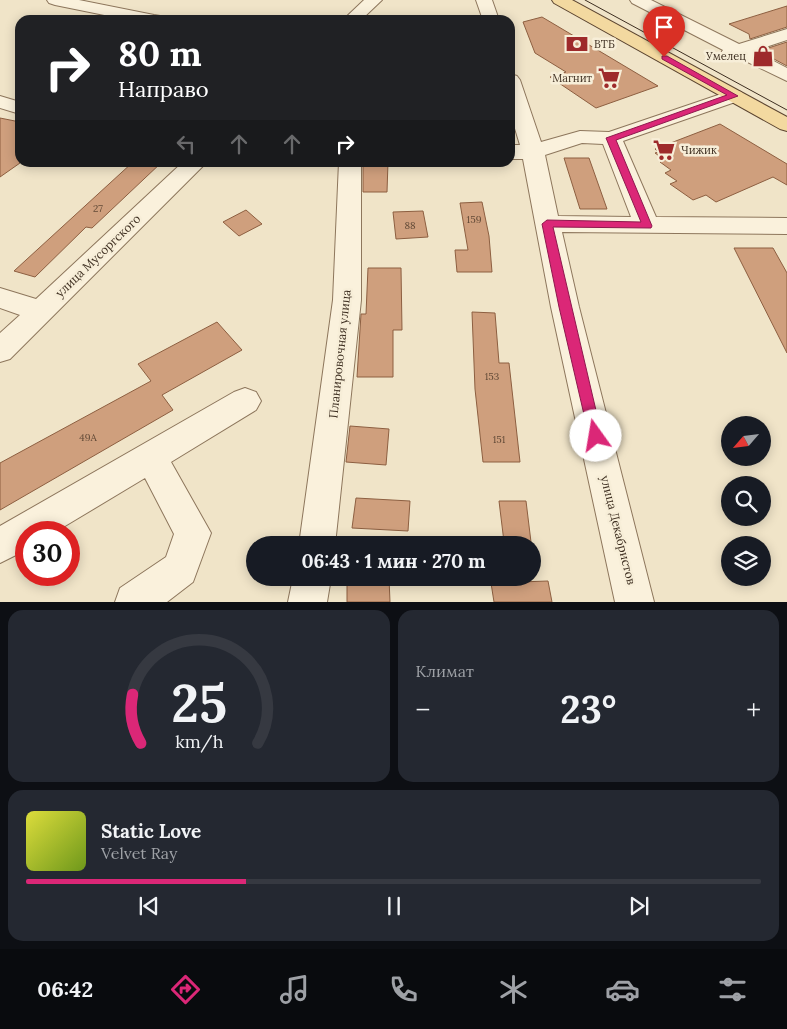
<!DOCTYPE html>
<html lang="ru">
<head>
<meta charset="utf-8">
<style>
	body { margin:0; font-family:Lora,serif; background:#242831; color:#f1f3f6; height:100vh; display:flex; flex-direction:column; font-size:19px; white-space:nowrap }
	* { box-sizing:border-box; margin:0 }
	p { font-size:16px; color:#9ea1a6 }
	.icon { flex:none; width:28px; height:28px; fill:none; stroke:currentColor; stroke-width:2; stroke-linecap:round; stroke-linejoin:round }
	.map { position:relative; height:602px; overflow:hidden }
	.drawer { display:flex; flex-direction:column; gap:8px; padding:8px; background:#0d0f14; flex:1 }
	.drawer>* { flex:none }
	.guide { position:absolute; left:15px; top:15px; width:500px; height:152px; border-radius:15px; box-shadow:0 2px 12px #0003; background:#202124; color:#fff; overflow:hidden }
	.needle { width:32px; rotate:242deg }
	.buttons { position:absolute; left:721px; top:416px; display:grid; gap:10px }
	.buttons a { display:grid; place-items:center; width:50px; height:50px; border-radius:50%; background:#171b24; box-shadow:0 2px 12px #0003; font-size:25px }
	.speed { position:absolute; left:15px; top:521px; display:flex; gap:10px; font-size:25px; font-weight:700; text-align:center }
	.speed>* { display:grid; place-content:center; width:65px; height:65px; border-radius:50%; background:#171b24; box-shadow:0 2px 12px #0003; line-height:1 }
	.speed .limit { border:8px solid #d22; background:#fff; color:#111 }
	.pin { position:absolute; display:grid; place-items:center; width:42px; height:42px; color:#fff; margin:-51px -21px; border-radius:50% 50% 50% 0; rotate:-45deg; box-shadow:0 0 5px #0007 }
	.pin .icon { rotate:45deg }
	.me { position:absolute; width:55px; margin:-28px; rotate:347deg; stroke-linejoin:round; filter:drop-shadow(0 0 4px #0008) }
	.turn { display:flex; align-items:center; gap:18px; height:105px; padding:0 20px; font-size:22px }
	.turn .icon { width:65px; height:65px; stroke-width:2.5 }
	.turn b { display:block; font-size:35px; line-height:42px }
	.lanes { display:flex; align-items:center; height:48px; padding:0 20px; background:#0003; justify-content:center; gap:25px; direction:ltr }
	.lanes .off { opacity:.35 }
	.big { font-size:38px; font-weight:700; line-height:1.1 }
	.drawer .tile { flex:1; display:flex; flex-direction:column; justify-content:center; gap:8px; min-width:0; padding:0 18px; border-radius:15px; background:#242831 }
	.drawer .dial { align-items:center; gap:0 }
	.dial svg { height:130px; overflow:visible; fill:none; stroke:#363941; stroke-width:7; stroke-linecap:round; text-anchor:middle }
	.dial text { fill:#f1f3f6; stroke:none }
	.song { display:flex; align-items:center; gap:15px }
	.cover { width:60px; height:60px; border-radius:8px; background:linear-gradient(135deg,hsl(60 70% 55%),hsl(80 70% 35%)) }
	.played { height:5px; border-radius:2px; background:linear-gradient(90deg,#db2777 30%,#363941 30%) }
	.keys { display:flex; justify-content:space-around; direction:ltr }
	.heat { display:flex; justify-content:space-between; align-items:center; font-size:28px; direction:ltr }
	.drawer .tiles { flex:1; display:grid; gap:8px; grid-template-columns:1fr 1fr }
	.tile:last-child { grid-column:span 2 }
	.trip { position:absolute; left:246px; top:536px; width:295px; height:50px; border-radius:25px; background:#171b24; box-shadow:0 2px 12px #0003; font-weight:700; line-height:50px; text-align:center }
	.dock { display:flex; height:80px; justify-content:space-around; align-items:center; background:#090b0e; color:#9ea1a6 }
	.dock .icon { width:35px; height:35px }
	.dock .on { color:#db2777 }
	.dock b { font-size:22px; color:#f1f3f6 }
	.map>svg:first-child { display:block }
</style>
</head>
<body>
<div class="map">
<svg width="787" height="602" viewBox="0 0 787 602">
	<rect width="100%" height="100%" fill="#f0e4c8"/>
	<path fill="#cf9f7d" stroke="#8d5f41" d="M 787,6 L 787,27 L 750,39 L 749,34 L 729,24 Z
		M 542,17 L 606,55 L 658,86 L 596,108 L 550,77 L 566,72 L 535,53 L 523,22 Z
		M 787,42 L 787,66 L 759,51 Z
		M 0,118 L 20,122 L 20,163 L 0,177 Z
		M 720,124 L 787,164 L 787,185 L 773,177 L 716,202 L 706,195 L 693,200 L 670,184 L 677,181 L 665,173 L 671,170 L 660,162 L 665,160 L 655,153 L 659,152 L 655,149 Z
		M 564,158 L 589,158 L 607,209 L 580,209 Z
		M 133,162 L 162,162 L 92,228 L 86,227 L 35,277 L 14,271 Z
		M 363,162 L 388,162 L 387,192 L 363,192 Z
		M 482,202 L 489,236 L 492,272 L 457,272 L 455,250 L 468,250 L 460,203 Z
		M 246,210 L 262,224 L 239,236 L 223,222 Z
		M 423,211 L 428,237 L 396,239 L 393,212 Z
		M 734,248 L 773,248 L 787,273 L 787,353 Z
		M 368,268 L 401,268 L 402,330 L 393,330 L 393,377 L 357,377 L 361,314 L 366,314 Z
		M 472,312 L 495,313 L 499,363 L 509,363 L 520,462 L 483,462 L 475,389 Z
		M 217,322 L 242,350 L 162,395 L 173,410 L 0,510 L 0,463 L 151,381 L 138,364 Z
		M 350,426 L 389,429 L 386,465 L 346,462 Z
		M 356,498 L 410,501 L 408,531 L 352,528 Z
		M 499,501 L 526,501 L 531,542 L 504,542 Z
		M 347,578 L 389,578 L 390,602 L 347,602 Z
		M 548,581 L 552,602 L 494,602 L 491,583 Z"/>
	<g fill="none" stroke-linecap="round" stroke-linejoin="round">
		<g stroke="#8d765c" stroke-width="2">
			<path id="minor" d="M 47,0 L 79,0 L 154,15 L 160,16 L 162,20 L 129,20 L 55,5 L 49,3 Z
				M 364,0 L 382,0 L 361,20 L 343,20 Z
				M 476,0 L 492,0 L 499,20 L 483,20 Z
				M 630,0 L 651,0 L 739,44 L 787,29 L 787,40 L 754,51 L 787,68 L 787,81 L 737,57 L 730,58 L 724,57 L 721,53 L 723,50 L 632,3 Z
				M 510,74 L 517,76 L 520,80 L 541,142 L 580,131 L 609,132 L 727,92 L 734,90 L 741,92 L 744,96 L 741,100 L 623,141 L 656,217 L 787,218 L 787,234 L 562,232 L 579,307 L 654,602 L 615,602 L 551,307 L 523,159 L 510,159 L 510,145 L 520,145 L 510,112 ZM 582,143 L 603,144 L 631,217 L 558,216 L 545,155 Z
				M 0,96 L 20,102 L 20,114 L 0,108 Z
				M 183,162 L 207,162 L 10,359 L 0,362 L 0,333 L 20,315 L 0,308 L 0,288 L 36,299 Z
				M 339,162 L 361,162 L 361,300 L 335,545 L 299,545 L 333,300 Z
				M 245,388 L 256,392 L 261,401 L 256,410 L 171,462 L 211,533 L 193,582 L 167,602 L 115,602 L 120,588 L 166,557 L 174,534 L 145,478 L 55,532 L 26,532 L 26,550 L 0,563 L 0,526 L 234,392 Z
				M 293,578 L 331,578 L 327,602 L 288,602 Z"/>
		</g>
		<g stroke="#5b4430" stroke-width="2">
			<path id="major" d="M 552,0 L 572,0 L 787,117 L 787,131 L 780,129 L 554,3 Z"/>
		</g>
		<use href="#minor" fill="#faf1dc" fill-rule="evenodd"/>
		<use href="#major" fill="#f3d9a0" fill-rule="evenodd"/>
		<path stroke="#3d2e20" stroke-width="1" d="M 585,0 L 787,110"/>
	</g>
	<path fill="#db2777" stroke="#8e194d" d="M 662,56 L 667,56 L 738,96 L 616,140 L 652,226 L 651,228 L 553,227 L 602,436 L 600,440 L 596,442 L 591,440 L 589,436 L 559,307 L 542,224 L 547,220 L 641,222 L 606,138 L 727,95 L 662,59 Z"/>
	<defs>
		<g id="bank-bare" transform="scale(1.725)"><path d="M-6-4H6V4H-6ZM0-2.3a2.3 2.3 0 1 0 0 4.6a2.3 2.3 0 1 0 0-4.6Z" fill="#9e2a2b" stroke="#f7eed8" stroke-width="2.5" paint-order="stroke"/></g>
		<g id="shop-bare" transform="scale(1.725)"><path d="M-5-2.5h2.3a2.7 3.5 0 0 1 5.4 0H5L5.5 6h-11ZM-1.5-2.5h3a1.5 2.3 0 0 0-3 0Z" fill="#9e2a2b" stroke="#f7eed8" stroke-width="2.5" paint-order="stroke"/></g>
		<g id="supermarket-bare" transform="scale(1.725)"><path d="M-6-5.5h2.5l.6 2H6L4.5 2H-2.5L-4.4-4H-6ZM-1.5 3.2a1.3 1.3 0 1 0 .1 0ZM3 3.2a1.3 1.3 0 1 0 .1 0Z" fill="#9e2a2b" stroke="#f7eed8" stroke-width="2.5" paint-order="stroke"/></g>
	</defs>
	<g fill-rule="evenodd">
		<use href="#bank-bare" x="577" y="44"/>
		<use href="#shop-bare" x="763" y="56"/>
		<use href="#supermarket-bare" x="609" y="78"/>
		<use href="#supermarket-bare" x="664" y="150"/>
	</g>
	<g text-anchor="middle" stroke-width="5" stroke-linejoin="round" paint-order="stroke">
		<g font-size="10" fill="#624a37">
			<text x="98" y="212">27</text>
			<text x="474" y="223">159</text>
			<text x="410" y="229">88</text>
			<text x="492" y="380">153</text>
			<text x="88" y="441">49А</text>
			<text x="499" y="443">151</text>
		</g>
		<g font-size="11" fill="#3d2e20" stroke="#f7eed8" text-anchor="start">
			<text x="594" y="48">ВТБ</text>
			<text x="746" y="60" text-anchor="end">Умелец</text>
			<text x="592" y="82" text-anchor="end">Магнит</text>
			<text x="681" y="154">Чижик</text>
		</g>
		<g font-size="12" fill="#3d2e20" stroke="#f7eed8">
			<text transform="translate(98 256) rotate(-44)" y="4">улица Мусоргского</text>
			<text transform="translate(340 354) rotate(-84)" y="4">Планировочная улица</text>
			<text transform="translate(618 530) rotate(76)" y="4">улица Декабристов</text>
		</g>
	</g>
</svg>
<div class="buttons">
<a><svg class="needle" viewBox="-14 -14 28 28"><path d="M0-13l5 13h-10z" fill="#e53935"/><path d="M0 13l5-13h-10z" fill="#9ea1a6"/></svg></a>
<a><svg class="icon" aria-label="search" viewBox="0 0 24 24"><circle cx="10" cy="10" r="6"/><path d="M15 15l6 6"/></svg></a>
<a><svg class="icon" aria-label="layers" viewBox="0 0 24 24"><path d="M12 4l9 5-9 5-9-5zM3 14l9 5 9-5"/></svg></a>
</div>
<div class="speed"><div class="limit">30</div></div>
<div class="pin" style="left:664px;top:57px;background:#d93025"><svg class="icon" aria-label="arrive" viewBox="0 0 24 24"><path d="M6 21V4h12l-3 4 3 4H6"/></svg></div>
<svg class="me" style="left:596px;top:436px" viewBox="-20 -20 40 40"><circle r="19" fill="#fff"/><path d="M0-13L10 11 0 6-10 11z" fill="#db2777"/></svg>
<div class="trip">06:43 · 1 мин · 270 m</div>
<div class="guide">
<div class="turn"><svg class="icon" aria-label="right" viewBox="0 0 24 24"><path d="M7 20v-9h11M14 6l5 5-5 5"/></svg><div><b>80 m</b>Направо</div></div>
<div class="lanes"><svg class="icon off" aria-label="left" viewBox="0 0 24 24"><path d="M17 20v-9H6M10 6l-5 5 5 5"/></svg><svg class="icon off" aria-label="ahead" viewBox="0 0 24 24"><path d="M12 20V5M6 11l6-6 6 6"/></svg><svg class="icon off" aria-label="ahead" viewBox="0 0 24 24"><path d="M12 20V5M6 11l6-6 6 6"/></svg><svg class="icon" aria-label="right" viewBox="0 0 24 24"><path d="M7 20v-9h11M14 6l5 5-5 5"/></svg></div>
</div>
</div>
<section class="drawer">
<div class="tiles">
<div class="tile dial"><svg viewBox="0 0 100 80">
<path d="M14 69A42 42 0 1 1 86 69"/>
<path d="M14 69A42 42 0 0 1 9 39" stroke="#db2777"/>
<text x="50" y="56" font-size="32" font-weight="700">25</text>
<text x="50" y="72" font-size="11">km/h</text>
</svg></div>
<div class="tile"><p>Климат</p>
<div class="heat"><a>−</a><b class="big">23°</b><a>+</a></div>
</div>
<div class="tile">
<div class="song"><i class="cover"></i><div><b>Static Love</b><p>Velvet Ray</p></div></div>
<div class="played"></div>
<div class="keys"><svg class="icon" aria-label="previous" viewBox="0 0 24 24"><path d="M18 5L8 12l10 7zM5 5v14"/></svg><svg class="icon" aria-label="pause" viewBox="0 0 24 24"><path d="M8 5v14M16 5v14"/></svg><svg class="icon" aria-label="next" viewBox="0 0 24 24"><path d="M6 5l10 7-10 7zM19 5v14"/></svg></div>
</div>
</div>
</section>
<nav class="dock">
<b>06:42</b>
<svg class="icon on" aria-label="directions" viewBox="0 0 24 24"><path d="M12 3l9 9-9 9-9-9zM9 14v-3h6M13 9l2 2-2 2"/></svg>
<svg class="icon" aria-label="music" viewBox="0 0 24 24"><path d="M9 18V5l10-2v13"/><circle cx="6" cy="18" r="3"/><circle cx="16" cy="16" r="3"/></svg>
<svg class="icon" aria-label="phone" viewBox="0 0 24 24"><path d="M5 4h4l2 5-3 2q2 4 5 5l2-3 5 2v4C11 20 4 13 5 4z"/></svg>
<svg class="icon" aria-label="climate" viewBox="0 0 24 24"><path d="M12 3v18M4 7l16 10M4 17L20 7"/></svg>
<svg class="icon" aria-label="car" viewBox="0 0 24 24"><path d="M5 17H2v-5l4-1 3-4h7l3 4 3 1v5h-3M9 17h6M6 11h13"/><circle cx="7" cy="17" r="2"/><circle cx="17" cy="17" r="2"/></svg>
<svg class="icon" aria-label="filters" viewBox="0 0 24 24"><path d="M4 7h16M4 17h16"/><circle cx="9" cy="7" r="2"/><circle cx="15" cy="17" r="2"/></svg>
</nav>
</body>
</html>
